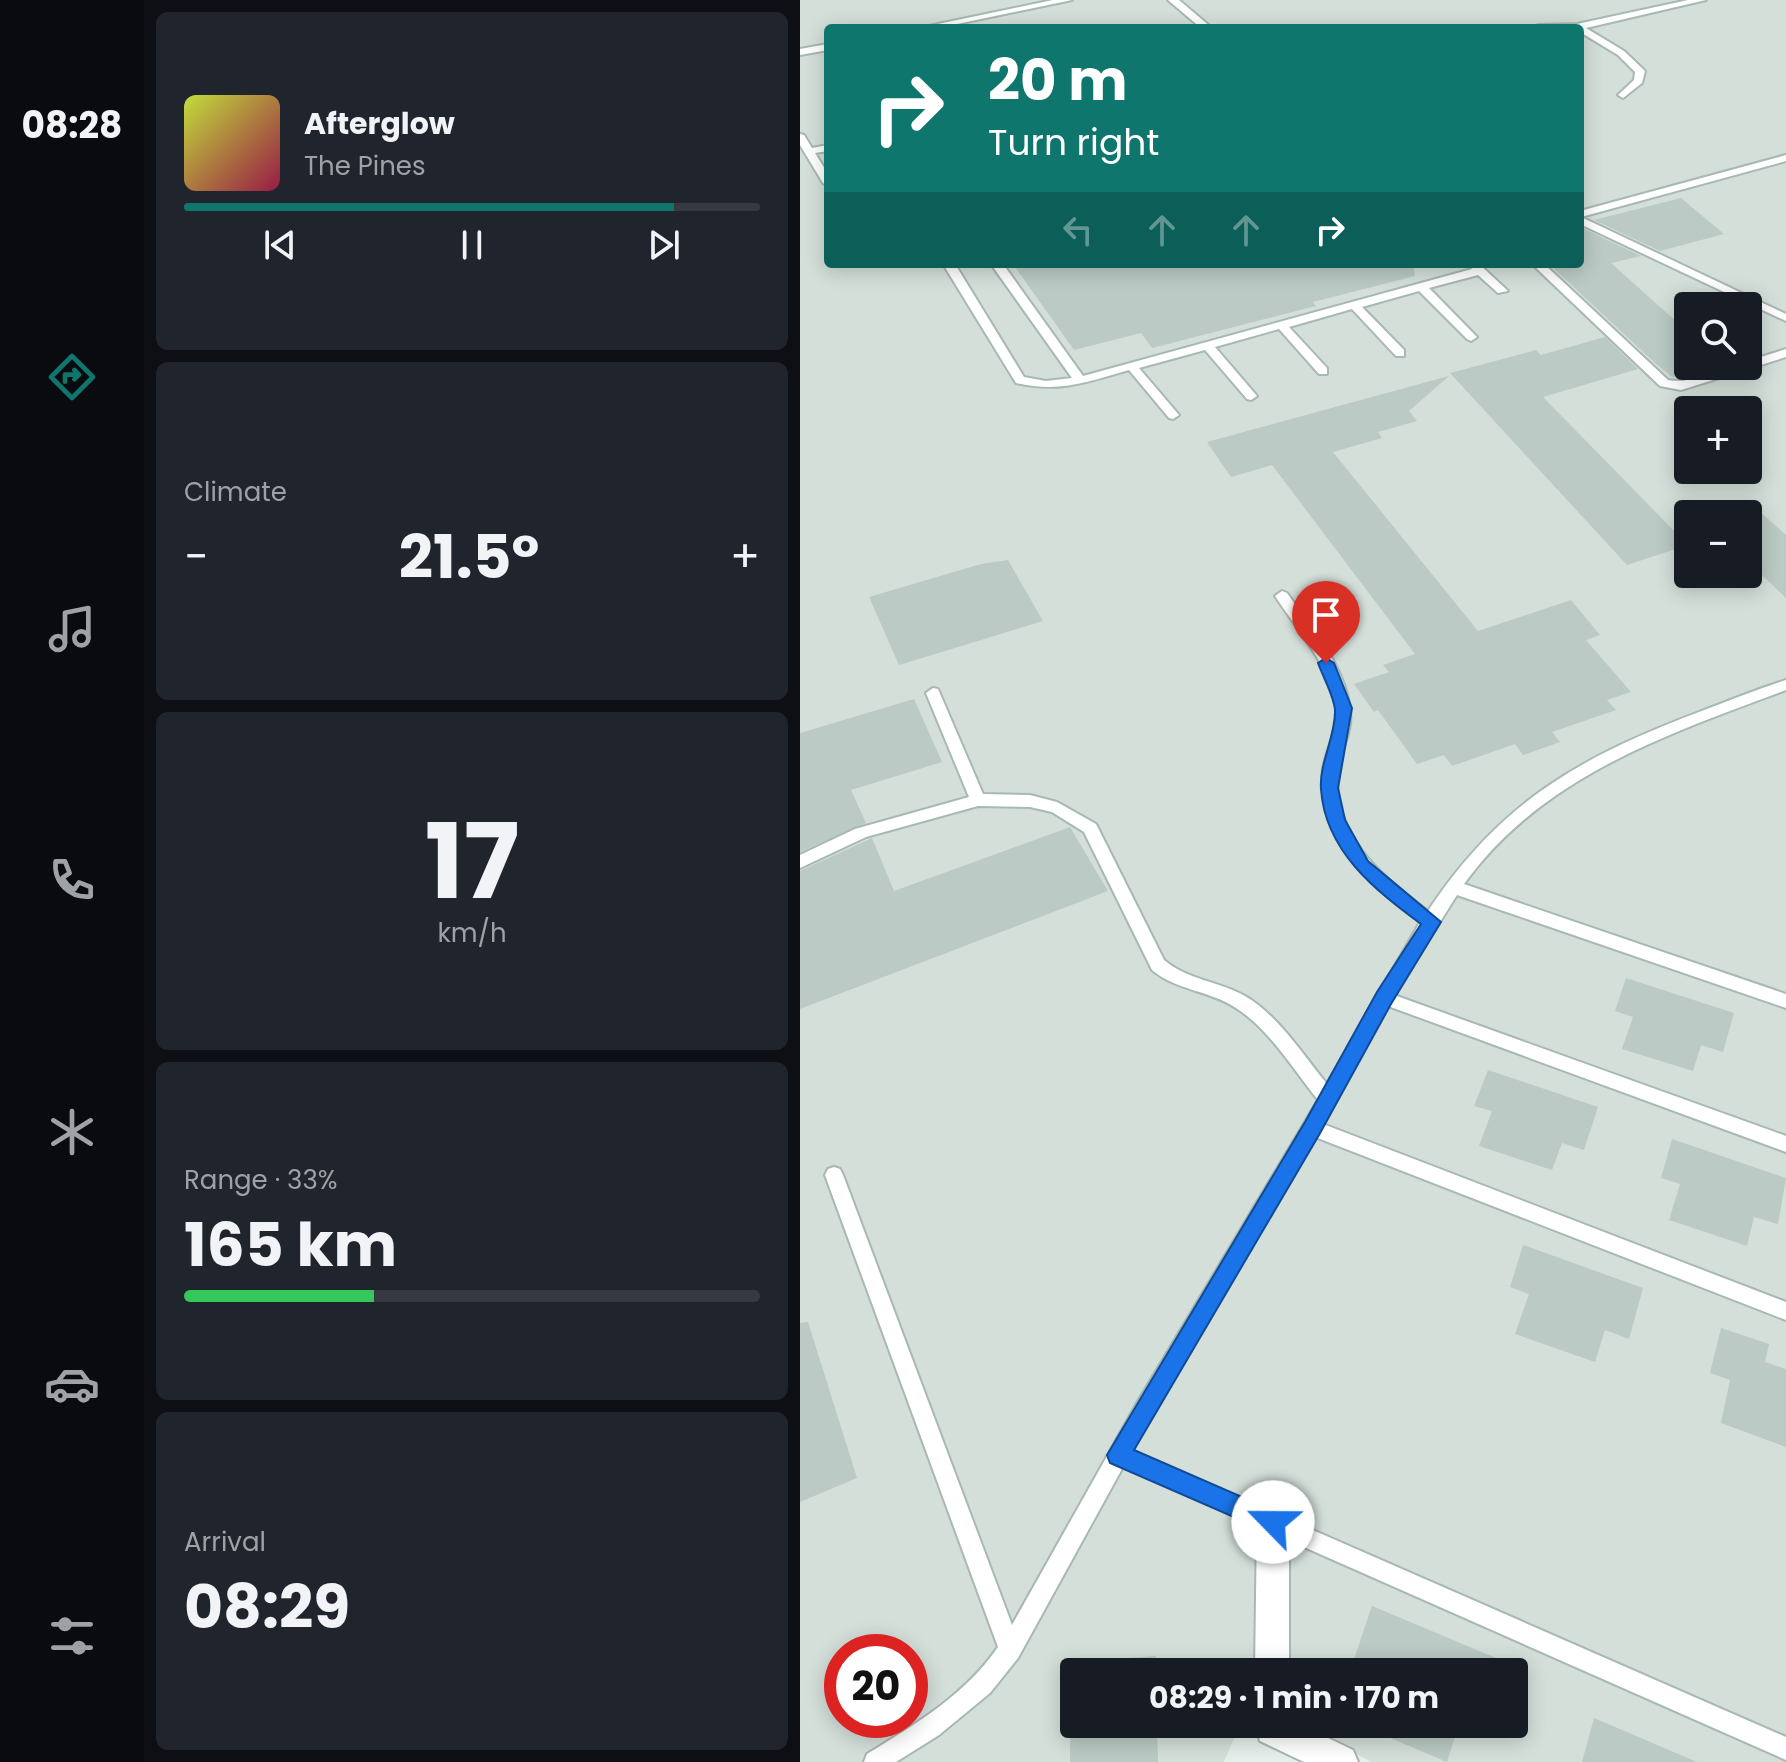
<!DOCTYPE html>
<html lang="en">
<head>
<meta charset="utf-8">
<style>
	body { margin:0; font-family:Poppins,sans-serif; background:#20242c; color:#f1f3f6; height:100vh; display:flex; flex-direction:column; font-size:30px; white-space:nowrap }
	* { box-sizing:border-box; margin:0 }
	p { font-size:26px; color:#9ea1a6 }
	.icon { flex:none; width:44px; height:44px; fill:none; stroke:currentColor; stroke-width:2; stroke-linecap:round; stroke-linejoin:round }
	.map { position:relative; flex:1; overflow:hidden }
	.drawer { display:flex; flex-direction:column; gap:12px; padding:12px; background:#0d0f14; width:656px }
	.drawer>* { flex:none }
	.guide { position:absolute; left:24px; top:24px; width:760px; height:244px; border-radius:8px; box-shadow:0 4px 20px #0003; background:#0f766e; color:#fff; overflow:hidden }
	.controls { position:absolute; left:874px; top:292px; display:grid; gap:16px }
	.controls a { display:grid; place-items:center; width:88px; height:88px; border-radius:8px; background:#171b24; box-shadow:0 4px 20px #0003; font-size:40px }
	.speed { position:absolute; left:24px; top:1634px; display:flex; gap:16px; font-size:40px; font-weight:700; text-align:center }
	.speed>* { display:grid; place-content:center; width:104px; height:104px; border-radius:50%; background:#171b24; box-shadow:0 4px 20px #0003; line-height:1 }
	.speed .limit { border:12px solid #d22; background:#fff; color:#111 }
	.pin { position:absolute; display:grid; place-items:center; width:68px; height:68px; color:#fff; margin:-82px -34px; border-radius:50% 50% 50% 0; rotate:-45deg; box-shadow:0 0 8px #0007 }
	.pin .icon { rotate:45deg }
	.me { position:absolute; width:88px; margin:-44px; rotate:293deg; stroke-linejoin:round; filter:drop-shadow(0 0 6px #0008) }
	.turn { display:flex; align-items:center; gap:28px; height:168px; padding:0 32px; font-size:36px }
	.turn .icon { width:104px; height:104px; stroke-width:2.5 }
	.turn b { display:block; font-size:56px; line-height:68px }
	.lanes { display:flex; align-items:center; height:76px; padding:0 32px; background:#0003; justify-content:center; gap:40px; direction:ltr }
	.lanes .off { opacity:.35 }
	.big { font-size:60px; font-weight:700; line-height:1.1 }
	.drawer .tile { flex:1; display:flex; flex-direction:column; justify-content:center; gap:12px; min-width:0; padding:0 28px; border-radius:12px; background:#20242c }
	.drawer .dial { align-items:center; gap:0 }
	.dial b { font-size:104px; line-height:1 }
	.song { display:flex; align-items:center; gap:24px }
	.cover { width:96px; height:96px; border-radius:12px; background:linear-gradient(135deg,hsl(70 70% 55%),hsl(340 70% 35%)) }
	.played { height:8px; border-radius:4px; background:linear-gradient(90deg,#0f766e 85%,#363941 85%) }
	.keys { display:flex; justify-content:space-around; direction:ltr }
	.heat { display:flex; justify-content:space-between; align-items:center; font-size:44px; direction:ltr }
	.charge { height:12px; border-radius:6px; background:linear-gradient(90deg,#34c759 33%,#363941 0) }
	.trip { position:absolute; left:260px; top:1658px; width:468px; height:80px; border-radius:8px; background:#171b24; box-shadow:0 4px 20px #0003; font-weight:700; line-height:80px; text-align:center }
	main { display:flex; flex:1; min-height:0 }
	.menu { display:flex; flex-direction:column; width:144px; justify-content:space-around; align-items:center; background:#090b0e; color:#9ea1a6 }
	.menu .icon { width:56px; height:56px }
	.menu .active { color:#0f766e }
	.menu b { font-size:36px; color:#f1f3f6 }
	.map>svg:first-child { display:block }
</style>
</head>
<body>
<main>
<nav class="menu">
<b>08:28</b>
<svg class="icon active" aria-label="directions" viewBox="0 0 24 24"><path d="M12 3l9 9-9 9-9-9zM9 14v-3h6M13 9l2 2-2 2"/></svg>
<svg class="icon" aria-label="music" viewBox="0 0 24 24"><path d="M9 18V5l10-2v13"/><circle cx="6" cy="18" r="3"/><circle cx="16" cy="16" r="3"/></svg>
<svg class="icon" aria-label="phone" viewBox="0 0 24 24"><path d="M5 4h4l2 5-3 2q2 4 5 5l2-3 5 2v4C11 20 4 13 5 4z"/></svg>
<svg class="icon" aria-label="climate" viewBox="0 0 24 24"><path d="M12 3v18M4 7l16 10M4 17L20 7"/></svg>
<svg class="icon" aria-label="car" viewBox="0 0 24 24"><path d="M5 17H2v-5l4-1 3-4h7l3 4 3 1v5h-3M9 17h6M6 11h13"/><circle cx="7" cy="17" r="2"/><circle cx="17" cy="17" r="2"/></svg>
<svg class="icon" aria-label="filters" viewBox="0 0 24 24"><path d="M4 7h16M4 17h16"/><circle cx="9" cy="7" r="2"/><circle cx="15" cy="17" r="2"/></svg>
</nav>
<section class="drawer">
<div class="tile">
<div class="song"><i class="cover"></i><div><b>Afterglow</b><p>The Pines</p></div></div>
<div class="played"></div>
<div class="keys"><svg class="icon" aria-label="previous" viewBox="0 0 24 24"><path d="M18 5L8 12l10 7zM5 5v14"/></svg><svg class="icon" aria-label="pause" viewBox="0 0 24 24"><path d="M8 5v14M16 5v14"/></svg><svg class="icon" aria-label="next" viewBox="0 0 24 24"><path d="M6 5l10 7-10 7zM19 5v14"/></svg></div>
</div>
<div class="tile"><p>Climate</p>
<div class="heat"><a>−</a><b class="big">21.5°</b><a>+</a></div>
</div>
<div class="tile dial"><b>17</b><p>km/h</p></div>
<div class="tile"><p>Range · 33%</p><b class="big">165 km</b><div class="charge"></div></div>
<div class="tile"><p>Arrival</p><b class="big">08:29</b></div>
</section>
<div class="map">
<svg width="986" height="1762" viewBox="0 0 986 1762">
	<rect width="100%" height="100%" fill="#e6efeb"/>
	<path fill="#d4dfda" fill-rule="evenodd" d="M 0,0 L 986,0 L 986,1762 L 572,1762 L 498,1724 L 714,1724 L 714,1672 L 274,1672 L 274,1724 L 440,1724 L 424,1762 L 0,1762 ZM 28,28 L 780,28 L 780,264 L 28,264 ZM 888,306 L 948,306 L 948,366 L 888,366 ZM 888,410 L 948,410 L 948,470 L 888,470 ZM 888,514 L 948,514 L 948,574 L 888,574 ZM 42,1652 L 110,1652 L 110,1720 L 42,1720 Z"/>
	<path fill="#bbcac4" d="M 881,198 L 924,234 L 860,251 L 794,220 Z
		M 780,227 L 841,256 L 811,263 L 888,332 L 888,377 L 872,377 L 856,364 L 749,264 L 780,264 Z
		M 213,264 L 613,264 L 615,276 L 513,302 L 516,306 L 352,348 L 341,333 L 274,350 Z
		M 805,337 L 838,369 L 743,397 L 888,545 L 827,565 L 650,373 L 736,350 L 741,355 Z
		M 649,376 L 609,411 L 617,421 L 578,432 L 582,438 L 533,452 L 678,631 L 771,600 L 800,635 L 786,640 L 831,692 L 807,700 L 816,710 L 752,732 L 760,742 L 723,755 L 715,744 L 652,766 L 644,755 L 617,764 L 578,710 L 574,712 L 554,684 L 589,672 L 583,665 L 615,654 L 472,465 L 431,477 L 407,442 Z
		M 948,501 L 986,535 L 986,598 L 948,562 Z
		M 208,560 L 243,621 L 99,665 L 69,597 L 181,564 Z
		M 114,699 L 142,762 L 51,790 L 66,823 L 0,852 L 0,733 Z
		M 270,827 L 308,891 L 0,1009 L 0,871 L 72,838 L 94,891 Z
		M 826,978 L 934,1013 L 923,1052 L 901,1045 L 893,1071 L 822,1049 L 833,1017 L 815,1011 Z
		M 688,1070 L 798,1107 L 784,1150 L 762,1143 L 752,1170 L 679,1146 L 692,1111 L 674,1106 Z
		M 872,1139 L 986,1178 L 978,1224 L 954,1217 L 947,1246 L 869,1220 L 880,1184 L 861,1178 Z
		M 723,1245 L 843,1288 L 829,1339 L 805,1330 L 795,1362 L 715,1334 L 729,1294 L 710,1287 Z
		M 8,1322 L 57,1478 L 0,1502 L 0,1323 Z
		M 921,1328 L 969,1344 L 965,1362 L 986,1369 L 986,1447 L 921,1423 L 930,1380 L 910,1373 Z
		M 572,1606 L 708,1663 L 705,1672 L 574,1672 L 553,1662 Z
		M 356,1656 L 356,1672 L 274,1672 L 274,1724 L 357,1724 L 358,1762 L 270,1762 L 271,1662 Z
		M 794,1718 L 897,1762 L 782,1762 Z
		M 557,1724 L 659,1724 L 647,1762 Z"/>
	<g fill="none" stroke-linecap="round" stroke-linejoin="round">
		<g stroke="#a8b8b2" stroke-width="4">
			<path id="lane" d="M 253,0 L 272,0 L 138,28 L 119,28 Z
				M 368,0 L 379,0 L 412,28 L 401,28 Z
				M 888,0 L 906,0 L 786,28 L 824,51 L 845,71 L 842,83 L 823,98 L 818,95 L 834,80 L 835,72 L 818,55 L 780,32 L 780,28 L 733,28 L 738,25 L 777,24 Z
				M 28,44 L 28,50 L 0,55 L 0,49 Z
				M 0,134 L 4,135 L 12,148 L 28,145 L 28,151 L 15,153 L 28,174 L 28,186 L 23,183 L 0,145 Z
				M 986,155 L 986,161 L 781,217 L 986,314 L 986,321 L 780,224 L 780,211 Z
				M 143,264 L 155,264 L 224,377 L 246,381 L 272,378 L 191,264 L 203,264 L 283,376 L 672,269 L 669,264 L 679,264 L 708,291 L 698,293 L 678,275 L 629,288 L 675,335 L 677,337 L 671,341 L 667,339 L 619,291 L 562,307 L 604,350 L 604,356 L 596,356 L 552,309 L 489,327 L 527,368 L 527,374 L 519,374 L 479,329 L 415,347 L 457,396 L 451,400 L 447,399 L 405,350 L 339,368 L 379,415 L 373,419 L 369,418 L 329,370 C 287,382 260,393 216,383 Z
				M 732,264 L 744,264 L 868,380 C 895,385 921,366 948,366 L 948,361 L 986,349 L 986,357 L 881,390 L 860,386 Z
				M 482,591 L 487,593 C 511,628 545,665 550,710 C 553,731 541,749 538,769 C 531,834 580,876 628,911 C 700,802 780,757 899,712 C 928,701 957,689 986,680 L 986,690 C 866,735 742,776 664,884 L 986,994 L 986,1008 L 657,895 L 594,995 L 986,1136 L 986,1152 L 588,1006 L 523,1124 L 986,1302 L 986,1320 L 515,1137 L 332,1451 L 986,1737 L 986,1760 L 323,1467 L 218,1658 L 190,1693 L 139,1735 L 96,1762 L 64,1762 L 67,1754 C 116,1724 165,1695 198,1647 L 25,1175 L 28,1169 L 34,1167 L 40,1169 L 43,1175 L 212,1625 L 337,1403 L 518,1100 C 493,1069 469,1029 436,1008 C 409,990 377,991 352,970 L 284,832 L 252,812 L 230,807 L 178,806 L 66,837 L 0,868 L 0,855 L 55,829 L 169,797 L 126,693 L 133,688 L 138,689 L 183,794 L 230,795 L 257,802 L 296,824 L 364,960 C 388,980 418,981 445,996 C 478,1015 503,1055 527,1084 L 620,922 C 570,885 515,838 523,769 C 526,749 538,731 536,709 C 531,666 498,631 475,596 Z"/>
		</g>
		<g stroke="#a8b8b2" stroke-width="4">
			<path id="street" d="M 473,1506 L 484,1511 L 489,1522 L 489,1672 L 455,1672 L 457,1522 L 462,1511 Z
				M 455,1724 L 499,1724 L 553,1750 L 558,1762 L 504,1762 L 460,1741 Z"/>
		</g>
		<use href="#lane" fill="#fff" fill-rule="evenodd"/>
		<use href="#street" fill="#fff" fill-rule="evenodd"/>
	</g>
	<path fill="#1a73e8" stroke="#114b97" stroke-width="2" d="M 526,658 L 534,663 L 552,708 L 538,788 L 545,820 L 568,861 L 641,922 L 591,1004 L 519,1135 L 334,1450 L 481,1514 L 485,1522 L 481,1531 L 473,1534 L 310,1463 L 307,1455 L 505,1122 L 577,992 L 621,924 C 575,890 525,851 521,789 C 519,763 536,736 535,710 C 534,696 523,677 518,663 Z"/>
</svg>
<div class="controls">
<a><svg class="icon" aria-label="search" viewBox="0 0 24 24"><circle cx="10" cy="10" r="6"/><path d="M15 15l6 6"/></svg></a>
<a>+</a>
<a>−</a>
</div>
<div class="speed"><div class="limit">20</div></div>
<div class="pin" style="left:526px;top:663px;background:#d93025"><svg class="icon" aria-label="arrive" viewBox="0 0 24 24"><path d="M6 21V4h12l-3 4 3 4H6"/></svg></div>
<svg class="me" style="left:473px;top:1522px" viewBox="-20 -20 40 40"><circle r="19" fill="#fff"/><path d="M0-13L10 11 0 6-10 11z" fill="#1a73e8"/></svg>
<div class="trip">08:29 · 1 min · 170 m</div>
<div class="guide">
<div class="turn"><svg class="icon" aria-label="right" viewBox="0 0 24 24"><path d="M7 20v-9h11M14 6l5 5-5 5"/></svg><div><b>20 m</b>Turn right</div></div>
<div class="lanes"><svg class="icon off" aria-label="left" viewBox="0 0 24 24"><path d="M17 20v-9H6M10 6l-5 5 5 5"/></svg><svg class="icon off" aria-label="ahead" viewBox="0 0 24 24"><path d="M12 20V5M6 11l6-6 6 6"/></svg><svg class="icon off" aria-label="ahead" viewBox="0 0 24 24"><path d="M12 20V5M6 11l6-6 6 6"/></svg><svg class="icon" aria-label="right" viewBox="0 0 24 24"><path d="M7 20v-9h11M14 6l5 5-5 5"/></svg></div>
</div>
</div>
</main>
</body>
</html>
